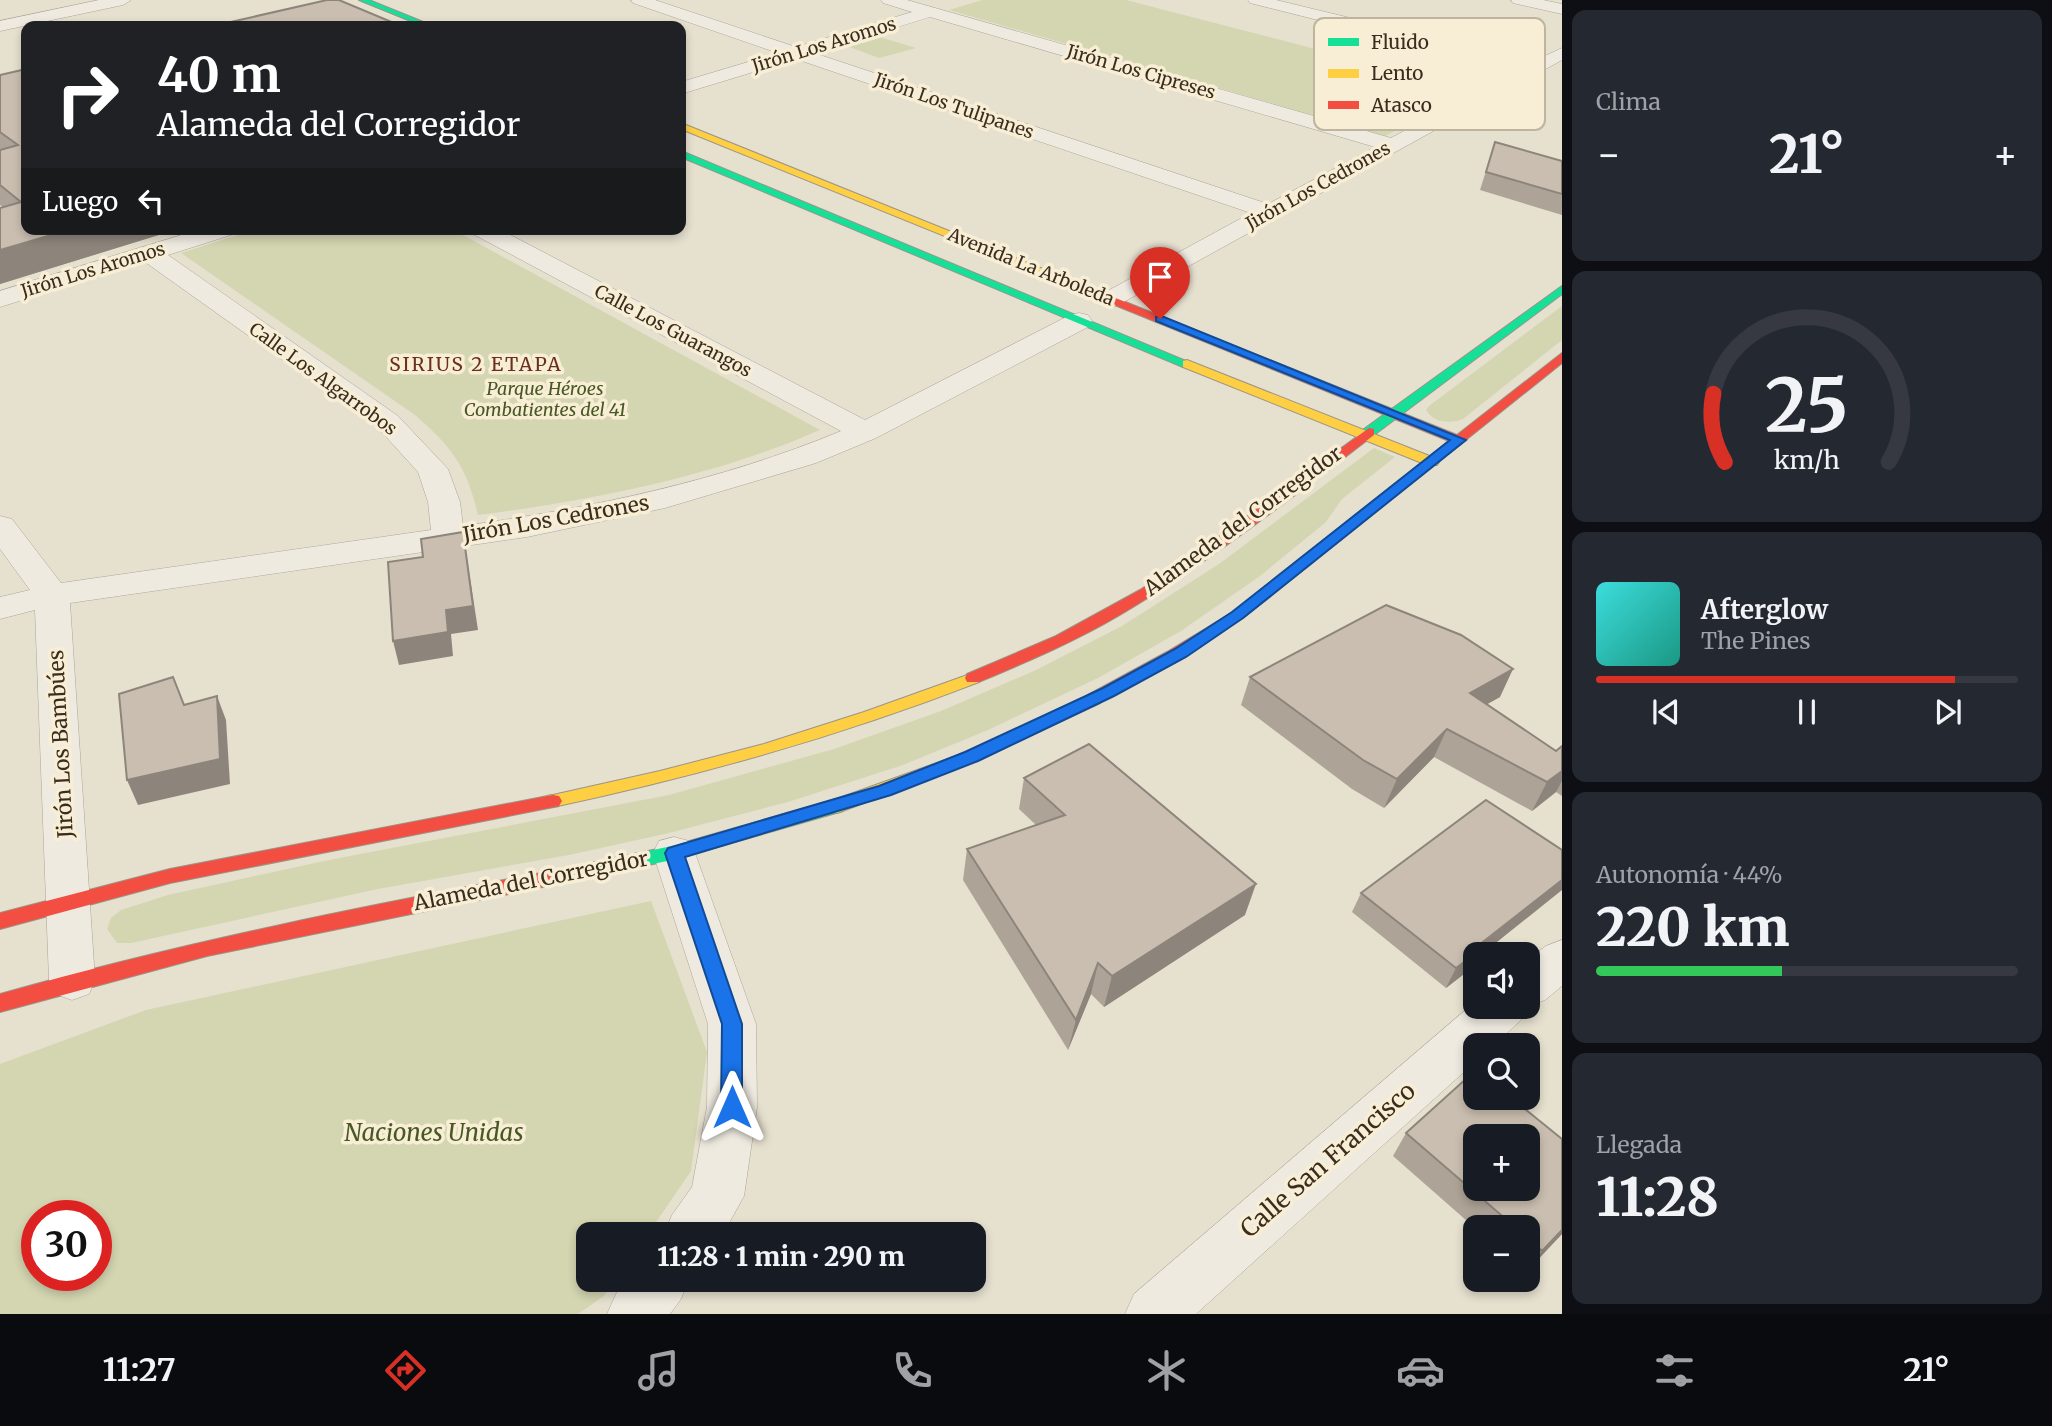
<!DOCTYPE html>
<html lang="es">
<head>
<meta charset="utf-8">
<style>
	body { margin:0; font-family:Merriweather,serif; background:#242831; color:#f1f3f6; height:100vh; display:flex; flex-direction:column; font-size:26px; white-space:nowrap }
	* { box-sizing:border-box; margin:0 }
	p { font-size:23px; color:#9ea1a6 }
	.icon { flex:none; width:38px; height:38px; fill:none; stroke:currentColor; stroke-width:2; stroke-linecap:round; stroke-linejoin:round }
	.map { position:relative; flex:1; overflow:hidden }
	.panel { display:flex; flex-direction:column; gap:10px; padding:10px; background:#0d0f14; width:490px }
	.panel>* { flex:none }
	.top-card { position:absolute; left:21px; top:21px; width:665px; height:214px; border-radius:14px; box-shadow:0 4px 10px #0003; background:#202124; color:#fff; overflow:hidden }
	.fabs { position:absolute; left:1463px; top:942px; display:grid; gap:14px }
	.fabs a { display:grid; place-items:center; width:77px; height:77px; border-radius:14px; background:#171b24; box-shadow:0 4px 10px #0003; font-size:35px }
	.speed { position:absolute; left:21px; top:1200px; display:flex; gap:14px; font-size:35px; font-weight:700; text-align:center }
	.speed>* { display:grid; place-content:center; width:91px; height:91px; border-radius:50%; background:#171b24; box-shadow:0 4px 10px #0003; line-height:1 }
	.speed .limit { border:10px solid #d22; background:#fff; color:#111 }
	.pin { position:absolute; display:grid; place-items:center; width:60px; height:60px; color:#fff; margin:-72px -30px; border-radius:50% 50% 50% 0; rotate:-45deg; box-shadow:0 0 7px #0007 }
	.pin .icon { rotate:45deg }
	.me { position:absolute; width:77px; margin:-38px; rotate:0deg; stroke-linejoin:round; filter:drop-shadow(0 0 5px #0008) }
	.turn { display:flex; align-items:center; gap:24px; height:147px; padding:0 21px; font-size:32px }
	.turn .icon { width:91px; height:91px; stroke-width:2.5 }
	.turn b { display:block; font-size:49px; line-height:60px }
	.then { display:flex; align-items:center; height:66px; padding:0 21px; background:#0003; gap:14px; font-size:26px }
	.big { font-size:52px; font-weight:800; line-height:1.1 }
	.panel .tile { flex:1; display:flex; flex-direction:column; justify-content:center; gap:10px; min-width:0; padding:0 24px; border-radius:14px; background:#242831 }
	.panel .dial { align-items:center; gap:0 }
	.dial svg { height:182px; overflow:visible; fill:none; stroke:#363941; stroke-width:7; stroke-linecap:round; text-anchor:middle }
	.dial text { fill:#f1f3f6; stroke:none }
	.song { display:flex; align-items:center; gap:21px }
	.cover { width:84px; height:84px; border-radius:10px; background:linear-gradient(135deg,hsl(180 70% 55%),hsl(170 70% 35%)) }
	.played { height:7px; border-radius:4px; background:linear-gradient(90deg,#d93025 85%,#363941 85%) }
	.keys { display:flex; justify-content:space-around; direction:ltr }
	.heat { display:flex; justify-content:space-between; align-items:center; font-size:38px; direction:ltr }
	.charge { height:10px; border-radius:5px; background:linear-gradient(90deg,#34c759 44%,#363941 0) }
	.trip { position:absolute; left:576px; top:1222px; width:410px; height:70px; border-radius:14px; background:#171b24; box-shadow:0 4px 10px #0003; font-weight:800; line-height:70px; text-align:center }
	.tab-bar { display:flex; height:112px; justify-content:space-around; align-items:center; background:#090b0e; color:#9ea1a6 }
	.tab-bar .icon { width:49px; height:49px }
	.tab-bar .on { color:#d93025 }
	.tab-bar b { font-size:32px; color:#f1f3f6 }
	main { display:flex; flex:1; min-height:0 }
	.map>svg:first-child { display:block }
</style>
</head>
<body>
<main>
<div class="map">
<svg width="1562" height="1314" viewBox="0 0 1562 1314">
	<rect width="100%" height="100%" fill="#e6e0cf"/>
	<path fill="#d4d6b1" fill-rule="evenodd" d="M 982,0 L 1126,0 L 1474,90 L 1385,136 L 949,10 Z
		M 876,36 L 916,48 L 879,58 L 844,45 Z
		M 257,229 L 452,229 L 820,430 C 712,477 594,500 478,515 C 467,467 452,447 415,415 L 181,253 Z
		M 1562,306 L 1562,340 L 1463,419 C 1449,424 1434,423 1426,410 L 1429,406 Z
		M 1374,448 L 1395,457 L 1342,499 L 1326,522 L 1260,576 L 1181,631 L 1098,678 L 988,730 L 903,765 L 788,802 L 669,833 L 569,855 L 378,889 L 131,943 L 117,943 L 107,929 L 111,918 L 121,910 L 168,895 L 329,860 L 669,795 L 834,749 L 941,711 L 1036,670 L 1122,626 L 1219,564 Z
		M 651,901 L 707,1052 L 691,1171 L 648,1234 L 588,1234 L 588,1279 L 616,1279 L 604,1296 L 578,1314 L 0,1314 L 0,1064 L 146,1010 ZM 37,1216 L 96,1216 L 96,1276 L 37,1276 Z"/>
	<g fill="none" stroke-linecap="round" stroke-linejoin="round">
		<g stroke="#aba597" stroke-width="1">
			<path id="street" d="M 99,0 L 131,0 L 123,5 L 0,31 L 0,21 Z
				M 631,0 L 655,0 L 796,47 L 912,12 L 883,3 L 881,0 L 907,0 L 1391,138 L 1517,70 L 1250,3 L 1248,0 L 1276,0 L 1532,62 L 1562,48 L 1562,60 L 1120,304 L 1111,307 L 1102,304 L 1098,299 L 1102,294 L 1251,213 L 796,59 L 681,94 L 681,82 L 778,53 L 633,3 ZM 930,17 L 1375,147 L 1268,204 L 814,53 Z
				M 1511,0 L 1543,0 L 1562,4 L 1562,14 L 1513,3 Z
				M 201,229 L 238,229 L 234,234 L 168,255 L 398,416 L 448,469 L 460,502 L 463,526 C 591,508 721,481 841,431 L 473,234 L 469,229 L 499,229 L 865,420 L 1070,315 L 1079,313 L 1088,315 L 1092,321 L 1088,327 L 876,438 L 816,463 L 665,508 L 527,537 L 70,603 L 95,980 L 89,994 L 72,1000 L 55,994 L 49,980 L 35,610 L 0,619 L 0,597 L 30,590 L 0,549 L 0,516 L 12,519 L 61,583 L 431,530 L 428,502 L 418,472 L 378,428 L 145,262 L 0,307 L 0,291 Z
				M 674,837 L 689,841 L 695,853 L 756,1024 L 757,1107 L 744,1196 L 723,1234 L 664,1234 L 672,1215 L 692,1187 L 707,1107 L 708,1024 L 653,853 L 659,841 Z
				M 1562,940 L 1562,986 L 1545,1000 L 1528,1006 L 1528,959 L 1546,946 Z
				M 1475,1002 L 1475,1006 L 1528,1006 L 1521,1020 L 1494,1045 L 1475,1045 L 1475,1062 L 1196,1314 L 1125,1314 L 1134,1294 Z
				M 627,1279 L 689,1279 L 681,1299 L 670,1314 L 607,1314 L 616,1294 Z"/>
		</g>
		<g stroke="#9b9488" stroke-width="2">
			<path id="fast" d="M 359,0 L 369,0 L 433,26 L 423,26 Z
				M 681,153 L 686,153 L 1193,364 L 1191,367 L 1183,367 L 681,157 Z
				M 1562,286 L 1562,294 L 1374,435 L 1364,435 L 1364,429 Z
				M 837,799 L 843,801 L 846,806 L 843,811 L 672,860 L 557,884 L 550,882 L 548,877 L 550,872 L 557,870 L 672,846 Z"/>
		</g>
		<g stroke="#9b9488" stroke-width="2">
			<path id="slow" d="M 681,123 L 1098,291 L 1099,293 L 1090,295 L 681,129 Z
				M 1187,360 L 1437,459 L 1439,462 L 1437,465 L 1427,465 L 1183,367 L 1183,361 Z
				M 973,673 L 979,674 L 981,678 L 979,682 C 840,736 699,776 553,807 L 547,806 L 544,801 L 547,796 L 553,795 L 660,771 L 764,744 L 864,712 Z
				M 1094,693 L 1100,695 L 1102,699 L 1100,703 L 971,763 L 837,813 L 831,811 L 828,806 L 831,801 L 959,755 Z"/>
		</g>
		<g stroke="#9b9488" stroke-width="2">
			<path id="jam" d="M 1090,291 L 1098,291 L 1457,435 L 1562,353 L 1562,363 L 1243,618 L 1179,660 L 1094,705 L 1088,703 L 1086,699 L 1088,695 L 1167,652 L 1233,612 L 1449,441 L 1090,295 Z
				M 1369,428 L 1374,429 L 1374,435 C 1291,498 1208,563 1118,616 C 1074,642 1026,662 979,682 L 967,682 L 965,678 L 967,674 L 1056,636 L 1140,590 L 1206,546 Z
				M 553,795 L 559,796 L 562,801 L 559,806 L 170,883 L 0,929 L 0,913 L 170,869 Z
				M 557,870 L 564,872 L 566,877 L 564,882 L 557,884 L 207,956 L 0,1012 L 0,994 C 183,942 370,905 557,870 Z"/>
		</g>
		<use href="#street" fill="#eeeae0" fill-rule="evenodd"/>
		<use href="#fast" fill="#16e098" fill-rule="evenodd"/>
		<use href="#slow" fill="#ffcf43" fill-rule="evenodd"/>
		<use href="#jam" fill="#f24e42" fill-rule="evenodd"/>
	</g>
	<path fill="#aea397" d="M 26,69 L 26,229 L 178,229 L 0,284 L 0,208 L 3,207 L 0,205 L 0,75 Z
		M 1495,142 L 1562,161 L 1562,215 L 1480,190 Z
		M 1250,677 L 1500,697 L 1487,704 L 1556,751 L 1562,746 L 1562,796 L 1556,792 L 1532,811 L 1434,757 L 1384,808 L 1352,789 L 1241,705 Z
		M 1024,778 L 1245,915 L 1104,1007 L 1091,994 L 1068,1050 L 963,880 L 967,849 L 1036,825 L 1019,809 Z
		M 1361,893 L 1475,954 L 1475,962 L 1473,967 L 1446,988 L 1352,912 Z
		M 1406,1133 L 1562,1234 L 1528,1270 L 1528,1227 L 1475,1227 L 1475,1228 L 1393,1156 Z"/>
	<path fill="#8d857b" d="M 72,229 L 178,229 L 0,284 L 0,250 Z
		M 463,532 L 478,630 L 451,634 L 453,656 L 399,665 L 393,641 L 446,610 Z
		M 1513,669 L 1500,697 L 1457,721 L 1470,693 Z
		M 217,696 L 226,720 L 230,784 L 138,805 L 127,780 Z
		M 1447,729 L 1434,757 L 1384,808 L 1397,779 Z
		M 1562,771 L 1562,781 L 1556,792 L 1532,811 L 1547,782 Z
		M 1562,880 L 1562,890 L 1482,954 L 1475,954 L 1475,962 L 1473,967 L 1446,988 L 1456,968 L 1479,945 Z
		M 1256,884 L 1245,915 L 1104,1007 L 1112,976 Z
		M 1098,963 L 1091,994 L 1068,1050 L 1076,1020 Z
		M 1562,1230 L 1562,1234 L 1528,1270 L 1542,1251 Z"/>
	<path fill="#cabeb0" stroke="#8d857b" stroke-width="2" fill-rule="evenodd" d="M 327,0 L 339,0 L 401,26 L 213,26 Z
		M 26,69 L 26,229 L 72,229 L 0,250 L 0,208 L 21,202 L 0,185 L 0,150 L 18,145 L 0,132 L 0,75 Z
		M 1495,142 L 1562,161 L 1562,194 L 1486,172 Z
		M 463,532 L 473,606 L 446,610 L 448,632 L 393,641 L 388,562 L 423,557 L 421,539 Z
		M 1386,605 L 1461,635 L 1513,669 L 1470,693 L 1556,751 L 1562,746 L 1562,771 L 1547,782 L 1447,729 L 1397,779 L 1363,760 L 1250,677 Z
		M 173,677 L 184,705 L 217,696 L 220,759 L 127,780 L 119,694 Z
		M 1089,744 L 1256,884 L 1112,976 L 1098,963 L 1076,1020 L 967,849 L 1065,815 L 1024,778 Z
		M 1486,800 L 1562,850 L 1562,880 L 1479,945 L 1483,948 L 1456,968 L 1361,893 Z
		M 1468,1077 L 1475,1083 L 1475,1097 L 1494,1097 L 1498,1101 L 1501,1097 L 1510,1097 L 1562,1139 L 1562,1230 L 1542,1251 L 1528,1238 L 1528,1227 L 1515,1227 L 1406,1133 ZM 1475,1136 L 1528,1136 L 1528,1188 L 1475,1188 Z"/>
	<path fill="#1a73e8" stroke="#114b97" stroke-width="2" d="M 1156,317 L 1164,317 L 1466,440 L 1243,618 L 1186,657 L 1114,696 L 978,761 L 891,795 L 685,857 L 742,1024 L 742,1107 L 739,1114 L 732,1117 L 724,1114 L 721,1107 L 722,1024 L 665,853 L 668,848 L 879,786 L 965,752 L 1103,688 L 1175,649 L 1232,612 L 1450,440 L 1156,321 Z"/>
	<g text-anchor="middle" stroke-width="7" stroke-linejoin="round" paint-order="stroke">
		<g font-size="18" fill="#3b2d1e" stroke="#f7eed5">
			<text transform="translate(824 45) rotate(-17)" y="6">Jirón Los Aromos</text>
			<text transform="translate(1141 72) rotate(16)" y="6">Jirón Los Cipreses</text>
			<text transform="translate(954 106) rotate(19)" y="6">Jirón Los Tulipanes</text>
			<text transform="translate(1318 186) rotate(-29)" y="6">Jirón Los Cedrones</text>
			<text transform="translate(1031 267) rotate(22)" y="6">Avenida La Arboleda</text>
			<text transform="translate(93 270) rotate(-17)" y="6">Jirón Los Aromos</text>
			<text transform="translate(673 331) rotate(28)" y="6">Calle Los Guarangos</text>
			<text transform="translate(323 379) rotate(36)" y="6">Calle Los Algarrobos</text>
		</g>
		<g font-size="18" font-style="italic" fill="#485824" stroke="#f7eed5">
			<text x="545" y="395">Parque Héroes<tspan x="545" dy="21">Combatientes del 41</tspan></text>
		</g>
		<g font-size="19" letter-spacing="2" fill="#69301d" stroke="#f7eed5">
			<text x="476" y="371">SIRIUS 2 ETAPA</text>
		</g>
		<g font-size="21" fill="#3b2d1e" stroke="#f7eed5">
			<text transform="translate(556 519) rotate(-10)" y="7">Jirón Los Cedrones</text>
			<text transform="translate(1243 521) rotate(-36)" y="7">Alameda del Corregidor</text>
			<text transform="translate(61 744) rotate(-93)" y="7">Jirón Los Bambúes</text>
			<text transform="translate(531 881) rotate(-11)" y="7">Alameda del Corregidor</text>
		</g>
		<g font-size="24" font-style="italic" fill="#485824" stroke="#f7eed5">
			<text x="434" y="1141">Naciones Unidas</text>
		</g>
		<g font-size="24" fill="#3b2d1e" stroke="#f7eed5">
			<text transform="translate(1328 1160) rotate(-41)" y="8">Calle San Francisco</text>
		</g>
	</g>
	<rect x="1314" y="18" width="231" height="112" rx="10" fill="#f7eed5" stroke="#bfb49e" stroke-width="2"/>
	<rect x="1328" y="38" width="31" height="8" fill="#16e098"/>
	<rect x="1328" y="69" width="31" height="9" fill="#ffcf43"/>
	<rect x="1328" y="101" width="31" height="8" fill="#f24e42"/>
	<g font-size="19" fill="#3b2d1e">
		<text x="1371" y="49">Fluido</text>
		<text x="1371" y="80">Lento</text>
		<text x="1371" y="112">Atasco</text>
	</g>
</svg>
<div class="fabs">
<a><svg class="icon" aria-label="sound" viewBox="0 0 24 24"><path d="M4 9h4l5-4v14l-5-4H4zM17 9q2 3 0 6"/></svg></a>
<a><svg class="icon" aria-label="search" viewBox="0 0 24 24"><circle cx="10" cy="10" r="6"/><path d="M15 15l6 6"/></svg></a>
<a>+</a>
<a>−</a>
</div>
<div class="speed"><div class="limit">30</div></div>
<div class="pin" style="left:1160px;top:319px;background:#d93025"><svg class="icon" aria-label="arrive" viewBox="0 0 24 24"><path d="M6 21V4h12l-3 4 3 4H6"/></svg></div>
<svg class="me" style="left:732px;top:1107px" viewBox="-20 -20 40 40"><path d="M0-17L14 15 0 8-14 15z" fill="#1a73e8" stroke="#fff" stroke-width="4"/></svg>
<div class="trip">11:28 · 1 min · 290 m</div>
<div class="top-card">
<div class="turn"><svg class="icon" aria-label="right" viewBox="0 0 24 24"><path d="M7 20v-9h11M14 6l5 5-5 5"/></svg><div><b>40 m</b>Alameda del Corregidor</div></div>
<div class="then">Luego<svg class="icon" aria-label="left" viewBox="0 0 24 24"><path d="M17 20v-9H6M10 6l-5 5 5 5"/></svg></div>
</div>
</div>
<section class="panel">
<div class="tile"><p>Clima</p>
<div class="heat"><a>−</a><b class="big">21°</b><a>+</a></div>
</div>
<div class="tile dial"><svg viewBox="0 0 100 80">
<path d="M14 69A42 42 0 1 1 86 69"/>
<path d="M14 69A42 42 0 0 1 9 39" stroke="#d93025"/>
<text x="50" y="56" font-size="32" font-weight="700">25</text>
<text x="50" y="72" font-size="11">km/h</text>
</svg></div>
<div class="tile">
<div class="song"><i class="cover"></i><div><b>Afterglow</b><p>The Pines</p></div></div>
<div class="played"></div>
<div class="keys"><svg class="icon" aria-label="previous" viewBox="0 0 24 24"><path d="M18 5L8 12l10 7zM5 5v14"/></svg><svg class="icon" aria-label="pause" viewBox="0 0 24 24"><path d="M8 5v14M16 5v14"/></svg><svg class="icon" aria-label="next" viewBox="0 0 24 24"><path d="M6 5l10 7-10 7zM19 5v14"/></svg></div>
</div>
<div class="tile"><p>Autonomía · 44%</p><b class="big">220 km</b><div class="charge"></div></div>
<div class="tile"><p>Llegada</p><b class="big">11:28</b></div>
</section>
</main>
<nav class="tab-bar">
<b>11:27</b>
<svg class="icon on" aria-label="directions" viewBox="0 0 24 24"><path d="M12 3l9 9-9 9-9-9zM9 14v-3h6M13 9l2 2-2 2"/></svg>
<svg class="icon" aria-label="music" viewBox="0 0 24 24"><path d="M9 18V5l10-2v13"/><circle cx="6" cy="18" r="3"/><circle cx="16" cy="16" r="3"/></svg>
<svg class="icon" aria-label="phone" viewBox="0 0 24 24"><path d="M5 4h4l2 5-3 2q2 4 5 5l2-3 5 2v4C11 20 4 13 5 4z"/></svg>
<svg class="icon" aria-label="climate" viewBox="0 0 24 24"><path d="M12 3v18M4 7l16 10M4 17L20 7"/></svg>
<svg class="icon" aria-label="car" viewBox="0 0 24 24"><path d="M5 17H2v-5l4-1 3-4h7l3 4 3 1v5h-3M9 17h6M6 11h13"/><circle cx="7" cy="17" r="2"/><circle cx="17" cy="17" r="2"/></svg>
<svg class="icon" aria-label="filters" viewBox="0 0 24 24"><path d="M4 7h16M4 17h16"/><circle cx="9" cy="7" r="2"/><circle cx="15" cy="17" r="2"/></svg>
<b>21°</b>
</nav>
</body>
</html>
